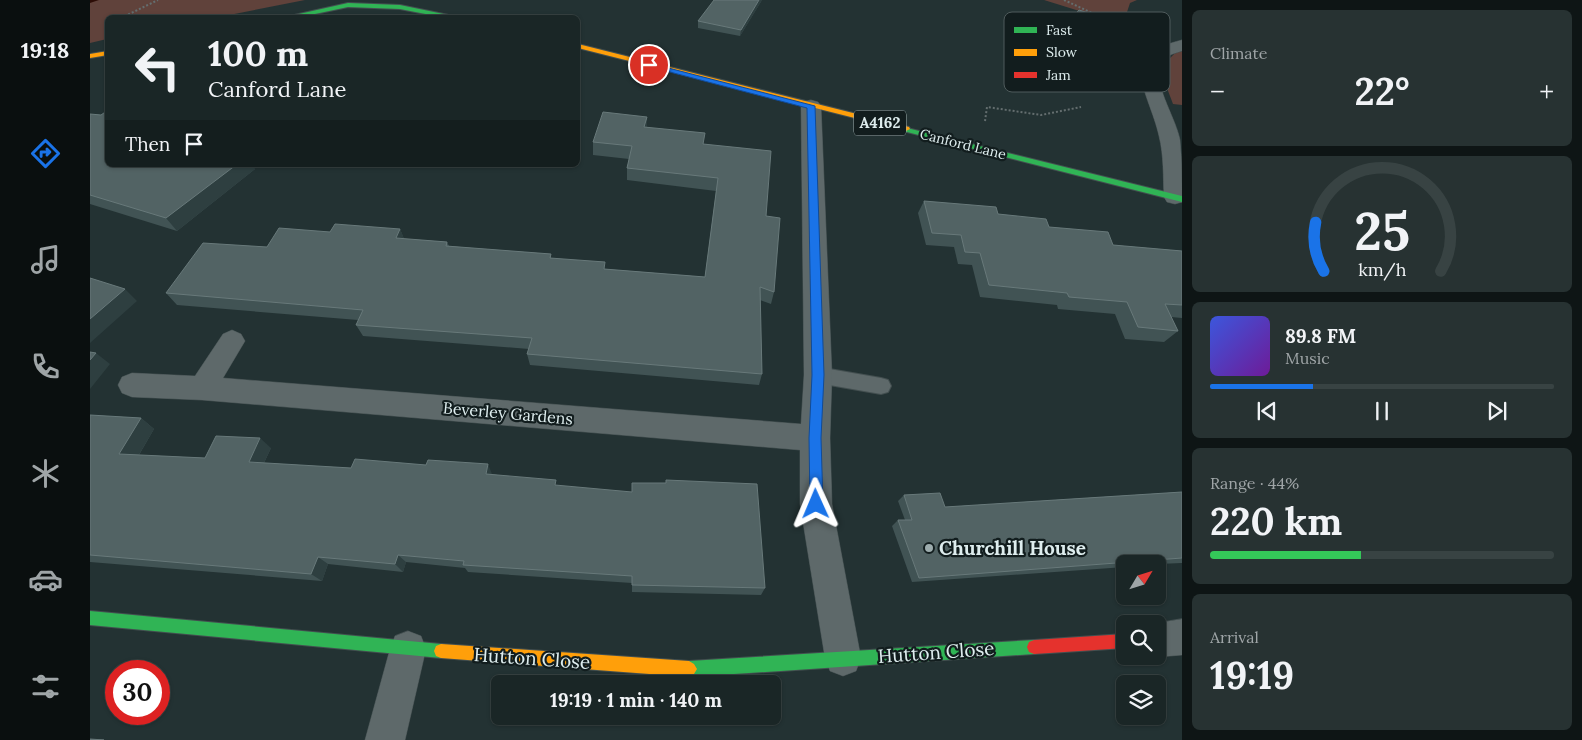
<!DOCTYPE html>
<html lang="en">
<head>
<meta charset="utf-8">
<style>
	body { margin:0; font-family:Lora,serif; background:#273232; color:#f1f3f6; height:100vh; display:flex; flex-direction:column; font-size:19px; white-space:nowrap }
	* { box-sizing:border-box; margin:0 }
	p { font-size:16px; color:#9fa5a7 }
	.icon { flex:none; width:28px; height:28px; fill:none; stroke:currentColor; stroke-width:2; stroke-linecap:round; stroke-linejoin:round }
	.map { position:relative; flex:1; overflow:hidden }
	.sheet { display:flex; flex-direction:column; gap:10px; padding:10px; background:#0e1515; width:400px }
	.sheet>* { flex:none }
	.hud { position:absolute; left:15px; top:15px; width:475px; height:152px; border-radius:8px; box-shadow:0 1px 4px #0004,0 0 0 1px #384343; background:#1a2626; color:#f1f3f6; overflow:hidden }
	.needle { width:32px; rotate:52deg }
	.tools { position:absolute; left:1026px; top:555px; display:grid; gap:10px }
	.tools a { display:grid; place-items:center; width:50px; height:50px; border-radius:8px; background:#1a2626; box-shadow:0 1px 4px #0004,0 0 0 1px #384343; font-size:25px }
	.speed { position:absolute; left:15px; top:660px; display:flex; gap:10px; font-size:25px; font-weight:700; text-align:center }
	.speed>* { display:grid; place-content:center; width:65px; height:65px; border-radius:50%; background:#1a2626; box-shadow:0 1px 4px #0004,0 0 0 1px #384343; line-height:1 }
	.speed .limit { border:8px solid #d22; background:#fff; color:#111 }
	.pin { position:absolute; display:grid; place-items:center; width:42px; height:42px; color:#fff; margin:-21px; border:2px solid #fff; border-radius:50%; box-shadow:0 1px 5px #0007 }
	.me { position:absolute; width:55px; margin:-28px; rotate:359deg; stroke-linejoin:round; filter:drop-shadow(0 0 4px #0008) }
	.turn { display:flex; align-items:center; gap:18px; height:105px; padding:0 20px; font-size:22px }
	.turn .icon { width:65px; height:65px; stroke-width:2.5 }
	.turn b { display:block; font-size:35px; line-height:42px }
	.then { display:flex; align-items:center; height:48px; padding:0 20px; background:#0003; gap:10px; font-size:19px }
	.big { font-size:38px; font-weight:700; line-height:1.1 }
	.sheet .card { flex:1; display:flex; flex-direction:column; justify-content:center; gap:8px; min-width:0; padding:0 18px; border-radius:8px; background:#273232 }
	.sheet .dial { align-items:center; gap:0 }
	.dial svg { height:130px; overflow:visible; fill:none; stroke:#384343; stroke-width:7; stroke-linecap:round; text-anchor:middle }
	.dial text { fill:#f1f3f6; stroke:none }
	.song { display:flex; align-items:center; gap:15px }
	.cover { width:60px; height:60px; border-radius:8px; background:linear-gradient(135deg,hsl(230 70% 55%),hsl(280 70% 35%)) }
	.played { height:5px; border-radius:2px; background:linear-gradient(90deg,#1a73e8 30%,#384343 30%) }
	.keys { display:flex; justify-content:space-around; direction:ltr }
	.heat { display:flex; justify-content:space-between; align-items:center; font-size:28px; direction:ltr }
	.charge { height:8px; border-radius:4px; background:linear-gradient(90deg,#34c759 44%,#384343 0) }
	.trip { position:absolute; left:401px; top:675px; width:290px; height:50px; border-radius:8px; background:#1a2626; box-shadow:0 1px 4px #0004,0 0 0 1px #384343; font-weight:700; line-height:50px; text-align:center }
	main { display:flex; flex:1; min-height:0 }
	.dock { display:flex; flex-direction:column; width:90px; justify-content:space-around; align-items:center; background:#0a0f0f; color:#9fa5a7 }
	.dock .icon { width:35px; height:35px }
	.dock .selected { color:#1a73e8 }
	.dock b { font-size:22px; color:#f1f3f6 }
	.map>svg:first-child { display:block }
</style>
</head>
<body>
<main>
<nav class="dock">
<b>19:18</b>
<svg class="icon selected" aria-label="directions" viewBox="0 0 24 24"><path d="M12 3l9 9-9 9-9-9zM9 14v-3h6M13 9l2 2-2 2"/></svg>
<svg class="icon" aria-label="music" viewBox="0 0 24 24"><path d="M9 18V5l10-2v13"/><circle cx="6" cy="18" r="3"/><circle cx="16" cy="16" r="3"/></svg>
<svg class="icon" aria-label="phone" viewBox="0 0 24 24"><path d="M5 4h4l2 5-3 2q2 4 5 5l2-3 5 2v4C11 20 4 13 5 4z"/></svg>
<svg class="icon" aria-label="climate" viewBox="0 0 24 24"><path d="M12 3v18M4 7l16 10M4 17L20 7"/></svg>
<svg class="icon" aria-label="car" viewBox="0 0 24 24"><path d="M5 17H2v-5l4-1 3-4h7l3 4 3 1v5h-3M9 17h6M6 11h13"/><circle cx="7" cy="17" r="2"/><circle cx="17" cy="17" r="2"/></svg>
<svg class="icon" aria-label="filters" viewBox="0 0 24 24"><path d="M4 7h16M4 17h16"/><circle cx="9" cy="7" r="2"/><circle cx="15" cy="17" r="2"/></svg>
</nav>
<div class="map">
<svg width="1092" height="740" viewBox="0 0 1092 740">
	<rect width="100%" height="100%" fill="#233233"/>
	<path fill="#60423b" d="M 0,0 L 215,0 L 129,17 L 18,18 L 17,39 L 0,43 Z
		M 954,0 L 1047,0 L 1040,3 L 1037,12 L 1015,19 Z
		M 1092,48 L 1092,105 L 1083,104 C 1073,76 1065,67 1092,48 Z"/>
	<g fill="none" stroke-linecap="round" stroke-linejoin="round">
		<path fill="#2c0c06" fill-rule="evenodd" d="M 0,0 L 9,0 L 0,3 Z"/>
		<g stroke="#434f50" stroke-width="2">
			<path id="lane" d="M 728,367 L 791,378 L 798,380 L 801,386 L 798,392 L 791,394 L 728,383 L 721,380 L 719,375 L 721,370 Z"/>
		</g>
		<g stroke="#434f50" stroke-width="1">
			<path id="street" d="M 1092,40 L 1092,51 C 1082,54 1071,57 1069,69 C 1066,89 1086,119 1090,140 C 1092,160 1092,182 1092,202 L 1085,204 L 1077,202 L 1074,197 C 1073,177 1074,156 1069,136 C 1059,91 1025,56 1092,40 Z
				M 721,100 L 728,102 L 731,106 L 742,375 L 740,438 L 742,504 L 771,658 L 766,671 L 753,676 L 740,671 L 735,658 L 710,504 L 710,450 L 112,400 L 42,397 L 32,393 L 28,385 L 32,377 L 42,373 L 105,376 L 133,334 L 142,330 L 151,334 L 155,341 L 133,378 L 711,424 L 714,375 L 711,106 L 714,102 Z
				M 1092,619 L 1092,655 L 1068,657 L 1066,656 L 1068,624 L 1061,624 Z
				M 318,631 L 331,636 L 336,649 L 315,740 L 275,740 L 300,649 L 305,636 Z"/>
		</g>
		<g stroke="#434f50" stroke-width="2">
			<path id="fast" d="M 258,3 L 310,5 L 373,18 L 356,18 L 310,9 L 258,7 L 206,18 L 191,18 Z
				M 813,127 L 1092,196 L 1092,202 L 813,131 Z
				M 0,611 L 351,644 L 356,646 L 358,651 L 356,656 L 351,658 L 0,625 Z
				M 944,640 L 949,642 L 951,647 L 949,652 L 944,654 L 599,677 L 594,674 L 591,669 L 594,664 L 599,661 Z"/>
		</g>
		<g stroke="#434f50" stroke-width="2">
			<path id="slow" d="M 488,44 L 819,127 L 820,129 L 816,131 L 488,48 Z
				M 18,51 L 18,55 L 0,58 L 0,54 Z
				M 351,644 L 599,661 L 604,664 L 607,669 L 604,674 L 599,677 L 351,658 L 346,656 L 344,651 L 346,646 Z"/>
		</g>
		<g stroke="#434f50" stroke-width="2">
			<path id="jam" d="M 1035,634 L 1035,648 L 944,654 L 939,652 L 937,647 L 939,642 L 944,640 Z"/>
		</g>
		<path stroke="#646e6f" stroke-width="2" stroke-dasharray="2 2" stroke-linecap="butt" d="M 974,0 L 1013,18
			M 31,18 L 68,0
			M 1021,22 L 1052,35
			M 895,121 L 897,107 L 951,115 L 991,107"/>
		<use href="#lane" fill="#5e696a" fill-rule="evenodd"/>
		<use href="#street" fill="#5e696a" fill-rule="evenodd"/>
		<use href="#fast" fill="#30b455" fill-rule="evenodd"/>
		<use href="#slow" fill="#ff9f0a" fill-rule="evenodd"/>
		<use href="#jam" fill="#e5322d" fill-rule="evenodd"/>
	</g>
	<path fill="#415354" d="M 672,0 L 650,36 L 608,28 L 608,21 Z
		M 972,27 L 1019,29 L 979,73 L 974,71 L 967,78 L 929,64 L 934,56 Z
		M 0,114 L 11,115 L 165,169 L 87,231 L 0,204 Z
		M 557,117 L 557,127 L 614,144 L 676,216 L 684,292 L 681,304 L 670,300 L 672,374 L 669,385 L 440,365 L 437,354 L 439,349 L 273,336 L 266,325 L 268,320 L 87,305 L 76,293 L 177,247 L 240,232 L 310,229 L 314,239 L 357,242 L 359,246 L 461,254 L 461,258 L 516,269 L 615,277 L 626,191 L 537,180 L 537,168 L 539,159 L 503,155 L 503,142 Z
		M 834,201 L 908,214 L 1023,245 L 1092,251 L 1092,318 L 1081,317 L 1088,331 L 1074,342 L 1035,339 L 1025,314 L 968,309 L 967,305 L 890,297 L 882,265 L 868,264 L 864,247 L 836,245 L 828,213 Z
		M 0,415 L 51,418 L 64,429 L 49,455 L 115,458 L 181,448 L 174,463 L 261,468 L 402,474 L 468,486 L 675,588 L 671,595 L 542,592 L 542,583 L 378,572 L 375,568 L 316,562 L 313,572 L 238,564 L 232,581 L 0,562 Z
		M 1092,492 L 1092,563 L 1068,564 L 1035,564 L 1035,567 L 822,582 L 802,526 L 808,520 L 815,520 L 808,501 L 814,495 L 855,507 Z"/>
	<path fill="#2e3f40" d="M 669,0 L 672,0 L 650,36 L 651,30 Z
		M 1024,21 L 1019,29 L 979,73 L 984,64 Z
		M 979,63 L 974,71 L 967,78 L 972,70 Z
		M 557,117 L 557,129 L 554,127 Z
		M 146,165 L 163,165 L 165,169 L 87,231 L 76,218 Z
		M 310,229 L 315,241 L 306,238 Z
		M 35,289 L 47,301 L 0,343 L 0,319 Z
		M 6,353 L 20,364 L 0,389 L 0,360 Z
		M 51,418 L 64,429 L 44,463 L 29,454 Z
		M 170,438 L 181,448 L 170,471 L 159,462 Z
		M 398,464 L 402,474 L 396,474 Z
		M 308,555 L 316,562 L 313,572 L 305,564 Z
		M 228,557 L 238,564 L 232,581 L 221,574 Z"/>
	<path fill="#526364" stroke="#68797a" d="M 624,0 L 669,0 L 651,30 L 608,21 Z
		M 989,10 L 1024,21 L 984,64 L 979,63 L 972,70 L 934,56 L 966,25 L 972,27 Z
		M 18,110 L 18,165 L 146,165 L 76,218 L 0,195 L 0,114 L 11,115 Z
		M 513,112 L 557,117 L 554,127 L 615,133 L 613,144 L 681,151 L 676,216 L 690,218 L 684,292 L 670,287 L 672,374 L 437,354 L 442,338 L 266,325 L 273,310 L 76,293 L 113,243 L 177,247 L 189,228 L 240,232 L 245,224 L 310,229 L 306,238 L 357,242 L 356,246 L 461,254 L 460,258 L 515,262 L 514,269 L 615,277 L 628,178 L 537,168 L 542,146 L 503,142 Z
		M 834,201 L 906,207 L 908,214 L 956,219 L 959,227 L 1018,232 L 1023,245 L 1092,251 L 1092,305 L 1075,304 L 1088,331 L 1048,327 L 1037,302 L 979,297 L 977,293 L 899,285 L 890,253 L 875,252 L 871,235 L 842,233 Z
		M 0,278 L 35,289 L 0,319 Z
		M 0,352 L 6,353 L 0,360 Z
		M 0,415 L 51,418 L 29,454 L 115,458 L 126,436 L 170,438 L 159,462 L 261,468 L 265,459 L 336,465 L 338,460 L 398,464 L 396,474 L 466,480 L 465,485 L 542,492 L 542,483 L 576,483 L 576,480 L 667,484 L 675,588 L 542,585 L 542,576 L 373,565 L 374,561 L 308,555 L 305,564 L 228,557 L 221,574 L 0,555 Z
		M 1092,492 L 1092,558 L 829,578 L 808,520 L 822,520 L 814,495 L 850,493 L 855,507 Z
		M 0,739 L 14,740 L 0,740 Z"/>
	<path fill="#1a73e8" stroke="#114b97" d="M 559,63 L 725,106 L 734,375 L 731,438 L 733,504 L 731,508 L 726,510 L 722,508 L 720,504 L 719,438 L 722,375 L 717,108 L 557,66 L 557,63 Z"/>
	<circle fill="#9dacad" stroke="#121d1e" stroke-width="2" cx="839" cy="548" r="5"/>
	<g text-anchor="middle" stroke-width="4.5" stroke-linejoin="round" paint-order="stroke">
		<g font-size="14" fill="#deedee" stroke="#121d1e">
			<text transform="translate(873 144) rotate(14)" y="5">Canford Lane</text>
		</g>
		<rect fill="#121d1e" stroke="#a1afb0" stroke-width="1" x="764" y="110.5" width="52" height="25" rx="4"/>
		<g font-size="15" font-weight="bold" fill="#deedee">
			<text x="790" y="128">A4162</text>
		</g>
		<g font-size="16" fill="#deedee" stroke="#121d1e">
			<text transform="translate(418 413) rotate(5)" y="6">Beverley Gardens</text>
		</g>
		<g font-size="19" font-weight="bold" fill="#deedee" stroke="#121d1e" text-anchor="start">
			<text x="849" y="555">Churchill House</text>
		</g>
		<g font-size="19" fill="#deedee" stroke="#121d1e">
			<text transform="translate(846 652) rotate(-4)" y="7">Hutton Close</text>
			<text transform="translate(442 658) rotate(4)" y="7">Hutton Close</text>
		</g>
	</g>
	<rect x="914" y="12" width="166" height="80" rx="8" fill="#121d1e" stroke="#4f5b5c" stroke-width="1"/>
	<rect x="924" y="27" width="23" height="6" fill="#30b455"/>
	<rect x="924" y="49" width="23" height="7" fill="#ff9f0a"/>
	<rect x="924" y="72" width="23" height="6" fill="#e5322d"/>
	<g font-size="14" fill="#deedee">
		<text x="956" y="35">Fast</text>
		<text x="956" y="57">Slow</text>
		<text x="956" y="80">Jam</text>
	</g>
</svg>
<div class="tools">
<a><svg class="needle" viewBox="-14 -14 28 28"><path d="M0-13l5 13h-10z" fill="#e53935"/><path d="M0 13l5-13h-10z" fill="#9fa5a7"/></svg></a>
<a><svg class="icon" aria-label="search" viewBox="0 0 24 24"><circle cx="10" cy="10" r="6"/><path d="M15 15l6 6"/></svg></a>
<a><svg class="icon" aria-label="layers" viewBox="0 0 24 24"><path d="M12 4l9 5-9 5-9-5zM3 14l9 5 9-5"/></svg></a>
</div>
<div class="speed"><div class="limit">30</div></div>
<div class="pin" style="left:559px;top:65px;background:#d93025"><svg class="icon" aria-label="arrive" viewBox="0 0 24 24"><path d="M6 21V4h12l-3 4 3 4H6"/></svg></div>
<svg class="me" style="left:726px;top:504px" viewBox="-20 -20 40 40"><path d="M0-17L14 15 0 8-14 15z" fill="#1a73e8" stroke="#fff" stroke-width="4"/></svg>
<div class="trip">19:19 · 1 min · 140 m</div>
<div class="hud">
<div class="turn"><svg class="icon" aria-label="left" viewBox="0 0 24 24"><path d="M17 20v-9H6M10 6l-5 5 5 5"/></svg><div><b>100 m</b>Canford Lane</div></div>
<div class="then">Then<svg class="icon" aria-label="arrive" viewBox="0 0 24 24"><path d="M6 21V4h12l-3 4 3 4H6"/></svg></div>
</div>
</div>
<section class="sheet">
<div class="card"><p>Climate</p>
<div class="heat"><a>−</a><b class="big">22°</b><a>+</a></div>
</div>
<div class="card dial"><svg viewBox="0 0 100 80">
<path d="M14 69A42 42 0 1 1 86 69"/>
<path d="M14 69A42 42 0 0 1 9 39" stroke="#1a73e8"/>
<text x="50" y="56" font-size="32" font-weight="700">25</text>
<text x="50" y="72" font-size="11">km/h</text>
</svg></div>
<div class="card">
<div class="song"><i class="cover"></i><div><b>89.8 FM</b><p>Music</p></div></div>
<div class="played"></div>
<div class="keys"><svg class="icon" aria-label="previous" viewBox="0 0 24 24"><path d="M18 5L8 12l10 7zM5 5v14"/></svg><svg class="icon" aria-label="pause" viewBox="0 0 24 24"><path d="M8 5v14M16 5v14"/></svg><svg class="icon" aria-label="next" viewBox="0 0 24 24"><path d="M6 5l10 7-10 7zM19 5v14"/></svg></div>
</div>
<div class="card"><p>Range · 44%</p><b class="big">220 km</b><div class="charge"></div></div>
<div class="card"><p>Arrival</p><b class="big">19:19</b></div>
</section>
</main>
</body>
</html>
